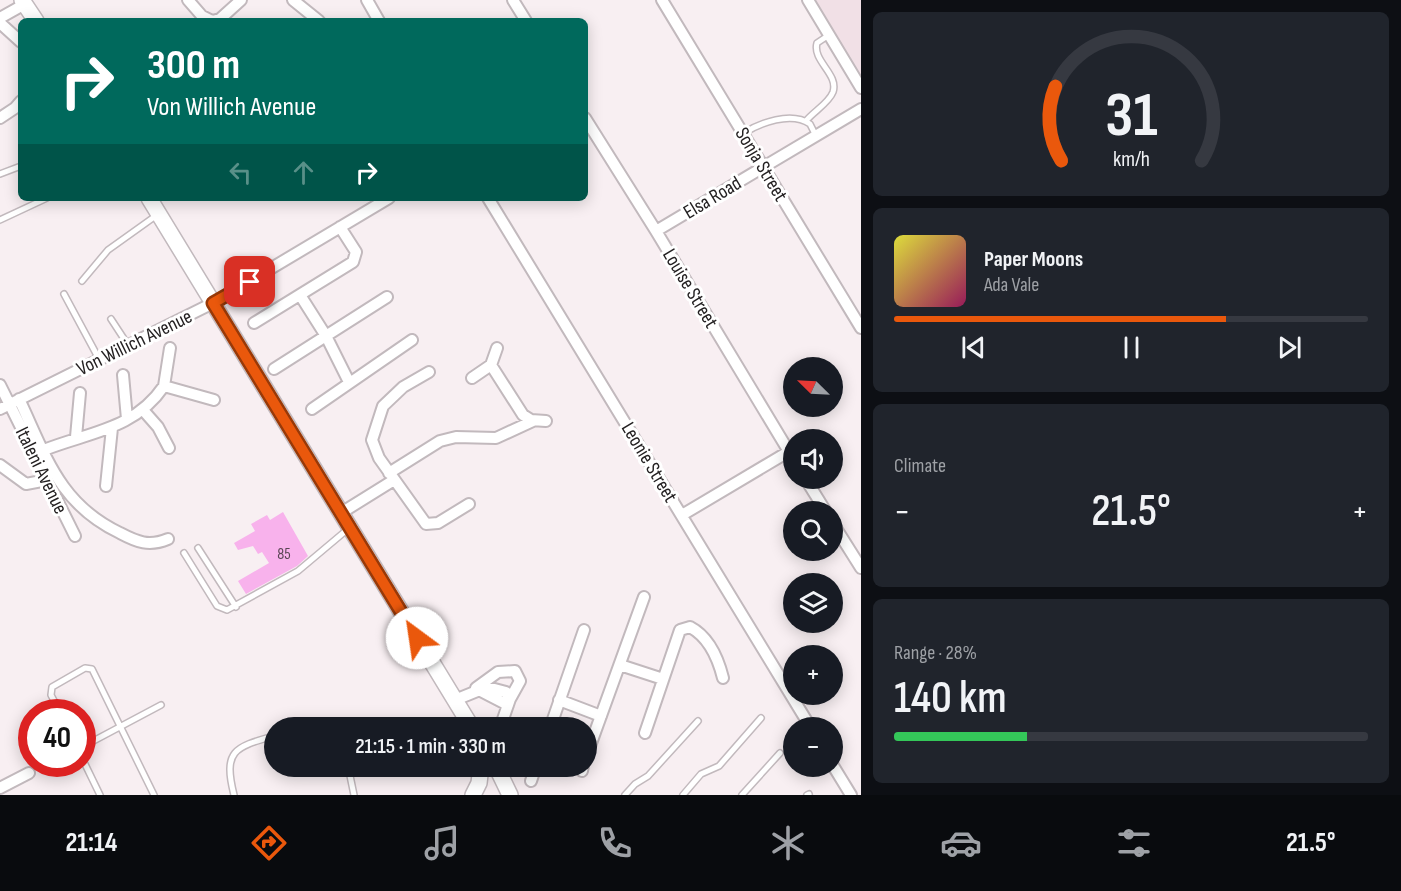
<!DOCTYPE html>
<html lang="en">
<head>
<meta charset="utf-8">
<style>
	body { margin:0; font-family:"Sofia Sans Condensed",sans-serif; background:#20242c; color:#f1f3f6; height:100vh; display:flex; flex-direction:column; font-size:22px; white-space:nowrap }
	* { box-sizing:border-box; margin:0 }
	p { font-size:20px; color:#9ea1a6 }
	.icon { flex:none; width:33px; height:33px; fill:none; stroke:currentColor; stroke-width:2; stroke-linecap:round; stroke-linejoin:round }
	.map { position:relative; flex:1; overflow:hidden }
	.sheet { display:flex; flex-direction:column; gap:12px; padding:12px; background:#0d0f14; width:540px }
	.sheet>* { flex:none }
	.banner { position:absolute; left:18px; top:18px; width:570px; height:183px; border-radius:9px; box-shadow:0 3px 15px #0003; background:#00695c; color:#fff; overflow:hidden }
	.needle { width:39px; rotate:294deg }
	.buttons { position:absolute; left:783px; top:357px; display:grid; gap:12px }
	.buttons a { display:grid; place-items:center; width:60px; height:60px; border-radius:50%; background:#171b24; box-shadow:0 3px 15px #0003; font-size:30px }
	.speed { position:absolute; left:18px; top:699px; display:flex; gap:12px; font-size:30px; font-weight:700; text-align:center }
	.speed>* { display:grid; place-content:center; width:78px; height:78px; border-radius:50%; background:#171b24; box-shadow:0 3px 15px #0003; line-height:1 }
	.speed .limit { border:9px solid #d22; background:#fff; color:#111 }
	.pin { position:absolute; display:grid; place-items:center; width:51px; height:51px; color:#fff; margin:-26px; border-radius:12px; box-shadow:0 3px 9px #0006 }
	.me { position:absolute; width:66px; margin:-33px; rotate:329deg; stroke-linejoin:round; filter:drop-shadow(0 0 4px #0008) }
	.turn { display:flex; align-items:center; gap:21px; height:126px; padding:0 30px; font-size:27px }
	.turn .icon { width:78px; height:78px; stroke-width:2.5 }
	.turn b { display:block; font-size:42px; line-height:51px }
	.lanes { display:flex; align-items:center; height:57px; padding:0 30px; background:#0003; justify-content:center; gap:30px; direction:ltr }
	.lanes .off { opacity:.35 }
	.big { font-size:45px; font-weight:600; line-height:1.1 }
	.sheet .widget { flex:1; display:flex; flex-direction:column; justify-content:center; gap:9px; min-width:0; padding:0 21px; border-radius:9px; background:#20242c }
	.sheet .dial { align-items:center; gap:0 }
	.dial svg { height:156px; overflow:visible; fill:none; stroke:#363941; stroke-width:7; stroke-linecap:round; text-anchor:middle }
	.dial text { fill:#f1f3f6; stroke:none }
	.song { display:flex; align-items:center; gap:18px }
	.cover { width:72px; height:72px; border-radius:9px; background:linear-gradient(135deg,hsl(60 70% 55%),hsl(330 70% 35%)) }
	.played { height:6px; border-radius:3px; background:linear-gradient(90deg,#ea580c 70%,#363941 70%) }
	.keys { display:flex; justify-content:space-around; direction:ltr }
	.heat { display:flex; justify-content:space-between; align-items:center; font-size:33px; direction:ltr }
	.charge { height:9px; border-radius:4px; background:linear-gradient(90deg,#34c759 28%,#363941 0) }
	.trip { position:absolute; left:264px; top:717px; width:333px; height:60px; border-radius:30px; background:#171b24; box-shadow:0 3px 15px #0003; font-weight:600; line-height:60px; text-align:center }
	.menu { display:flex; height:96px; justify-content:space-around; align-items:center; background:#090b0e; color:#9ea1a6 }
	.menu .icon { width:42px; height:42px }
	.menu .current { color:#ea580c }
	.menu b { font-size:27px; color:#f1f3f6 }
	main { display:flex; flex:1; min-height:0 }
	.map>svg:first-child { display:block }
</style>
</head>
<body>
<main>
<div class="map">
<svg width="861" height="795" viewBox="0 0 861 795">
	<rect width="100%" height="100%" fill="#f8eff2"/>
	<path fill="#f1e0e6" d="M 815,0 L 861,0 L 861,76 Z"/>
	<path fill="#f8b2ec" d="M 283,512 L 308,556 L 297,566 L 246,594 L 238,581 L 269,563 L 262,552 L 258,554 L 253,546 L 238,550 L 234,543 L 255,531 L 251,524 L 267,515 L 270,520 Z"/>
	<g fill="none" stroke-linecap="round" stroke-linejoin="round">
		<g stroke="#c2b9bd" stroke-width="8">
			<path id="lane" d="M 806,121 C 813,112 829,103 833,92 C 839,74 812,61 817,43 L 829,35
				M 744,133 C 760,123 791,111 810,124 L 816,136
				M 0,174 L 21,166
				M 0,220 L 47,198
				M 82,281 L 108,250 L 157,215
				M 64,294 L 99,359
				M 111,319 L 128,345
				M 198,548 L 236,607
				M 184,553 L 217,606 L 227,610 L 298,571 L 348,529
				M 60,712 L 51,695 L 52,687 L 85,668 L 92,669 L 154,795
				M 307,728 L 324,723 L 335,728
				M 82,747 L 161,705
				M 82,758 L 100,795
				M 348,766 L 354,795
				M 234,795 C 223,751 234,747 274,736
				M 625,795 L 635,784 L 648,776 L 698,721
				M 683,795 L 701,774 L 719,766 L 761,718
				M 742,795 L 780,753
				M 807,795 L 809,794"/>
		</g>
		<g stroke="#c2b9bd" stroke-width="14">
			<path id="street" d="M 188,0 L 202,16 L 212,21
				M 293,0 L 319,21
				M 367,0 L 379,21
				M 513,0 L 526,21
				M 662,0 L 861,328
				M 808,0 L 861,88
				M 0,18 L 25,4
				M 212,21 L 220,19 L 241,0
				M 0,23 L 21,42
				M 0,118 L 15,108 L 21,101
				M 585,118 L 656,231 L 794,460
				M 488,198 L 811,728
				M 656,231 L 861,109
				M 300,295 L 326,336 L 349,382
				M 254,323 L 353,262 L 356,252 L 340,227
				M 497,348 L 491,365 L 523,415 L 531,420 L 546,421
				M 274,369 L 387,297
				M 429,372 L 403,387 L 383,406 L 372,440 L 379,458 L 426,524 L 438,523 L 469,504
				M 123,375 L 127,419
				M 472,378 L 491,365
				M 0,385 L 75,536
				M 164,386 L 170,348
				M 19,399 C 46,456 59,504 120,533 C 137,542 149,547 168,539
				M 0,409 L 213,303 L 389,198
				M 312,409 L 412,340
				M 143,410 L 158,427 L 169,448
				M 76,437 L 80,393
				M 44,450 C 89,432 134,430 164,386 L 214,400
				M 0,465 L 26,484 L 47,480
				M 389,473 L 440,441 L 456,437 L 496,438 L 533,421
				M 805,478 L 826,512
				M 106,486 L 112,428
				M 341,513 L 394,480
				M 682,515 L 788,452
				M 832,522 L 861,568
				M 620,665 L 663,679
				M 476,688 L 498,672 L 515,671 L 520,681 L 510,699
				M 479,690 L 508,705
				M 455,700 L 487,687 L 506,692 L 510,699 L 502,722 L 503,728
				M 559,700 L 601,716
				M 550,728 L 584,630
				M 645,733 L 680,630 L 690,627 C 709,637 718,658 723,678
				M 586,757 L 644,597
				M 832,764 L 851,795
				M 582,771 L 583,766
				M 531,781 L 536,766
				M 0,788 L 29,773"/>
		</g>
		<g stroke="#c2b9bd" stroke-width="18">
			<path id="secondary" d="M 22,0 L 36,21
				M 149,198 L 472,728
				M 496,766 L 510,795
				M 473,795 L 479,783 L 481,766"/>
		</g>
		<use href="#lane" stroke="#fff" stroke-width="5"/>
		<use href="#street" stroke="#fff" stroke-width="10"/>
		<use href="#secondary" stroke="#fff" stroke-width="15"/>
	</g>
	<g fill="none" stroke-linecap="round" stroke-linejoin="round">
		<g stroke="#983908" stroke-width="15">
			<path id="route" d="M 250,282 L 213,303 L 417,638"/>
		</g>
		<use href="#route" stroke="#ea580c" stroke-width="10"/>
	</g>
	<g text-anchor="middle" stroke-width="6" stroke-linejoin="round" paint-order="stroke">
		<g font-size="16" fill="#594554">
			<text x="284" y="559">85</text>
		</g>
		<g font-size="20" fill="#242122" stroke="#fff">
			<text transform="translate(762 164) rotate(59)" y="7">Sonja Street</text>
			<text transform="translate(712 197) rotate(-31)" y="7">Elsa Road</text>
			<text transform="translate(691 288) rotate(59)" y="7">Louise Street</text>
			<text transform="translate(134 342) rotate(-26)" y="7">Von Willich Avenue</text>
			<text transform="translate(650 462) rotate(59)" y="7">Leonie Street</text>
			<text transform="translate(42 470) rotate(64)" y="7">Italeni Avenue</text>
		</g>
	</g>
</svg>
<div class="buttons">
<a><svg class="needle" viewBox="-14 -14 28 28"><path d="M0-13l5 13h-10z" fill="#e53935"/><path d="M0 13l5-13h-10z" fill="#9ea1a6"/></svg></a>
<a><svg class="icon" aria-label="sound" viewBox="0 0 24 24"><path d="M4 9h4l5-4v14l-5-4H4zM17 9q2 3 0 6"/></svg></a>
<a><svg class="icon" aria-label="search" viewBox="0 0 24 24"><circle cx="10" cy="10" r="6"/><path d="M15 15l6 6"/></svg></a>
<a><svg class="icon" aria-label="layers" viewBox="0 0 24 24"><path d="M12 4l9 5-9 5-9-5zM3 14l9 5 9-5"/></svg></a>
<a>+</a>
<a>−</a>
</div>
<div class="speed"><div class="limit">40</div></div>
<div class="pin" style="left:250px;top:282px;background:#d93025"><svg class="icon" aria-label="arrive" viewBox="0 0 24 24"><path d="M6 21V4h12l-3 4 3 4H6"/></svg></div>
<svg class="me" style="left:417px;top:638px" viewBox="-20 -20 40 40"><circle r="19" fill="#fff"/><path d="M0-13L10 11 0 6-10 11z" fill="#ea580c"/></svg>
<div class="trip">21:15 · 1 min · 330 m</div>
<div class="banner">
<div class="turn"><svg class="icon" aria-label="right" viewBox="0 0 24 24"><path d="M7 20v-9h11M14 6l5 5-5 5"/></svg><div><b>300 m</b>Von Willich Avenue</div></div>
<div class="lanes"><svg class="icon off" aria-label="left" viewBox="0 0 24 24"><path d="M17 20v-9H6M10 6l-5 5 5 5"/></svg><svg class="icon off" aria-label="ahead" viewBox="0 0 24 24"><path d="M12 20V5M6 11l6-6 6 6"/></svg><svg class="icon" aria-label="right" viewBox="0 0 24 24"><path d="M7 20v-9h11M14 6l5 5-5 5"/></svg></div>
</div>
</div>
<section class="sheet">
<div class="widget dial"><svg viewBox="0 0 100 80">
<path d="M14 69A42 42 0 1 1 86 69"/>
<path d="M14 69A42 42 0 0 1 11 31" stroke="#ea580c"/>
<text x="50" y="56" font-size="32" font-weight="700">31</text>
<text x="50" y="72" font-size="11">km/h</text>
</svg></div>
<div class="widget">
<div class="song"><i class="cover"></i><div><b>Paper Moons</b><p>Ada Vale</p></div></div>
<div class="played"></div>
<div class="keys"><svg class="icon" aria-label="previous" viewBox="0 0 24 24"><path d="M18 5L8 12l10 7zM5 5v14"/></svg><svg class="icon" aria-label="pause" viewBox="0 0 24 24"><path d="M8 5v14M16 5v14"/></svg><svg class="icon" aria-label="next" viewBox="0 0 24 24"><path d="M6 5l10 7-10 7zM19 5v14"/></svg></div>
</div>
<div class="widget"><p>Climate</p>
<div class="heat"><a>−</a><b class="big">21.5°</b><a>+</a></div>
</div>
<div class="widget"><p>Range · 28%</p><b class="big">140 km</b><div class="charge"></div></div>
</section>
</main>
<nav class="menu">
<b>21:14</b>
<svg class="icon current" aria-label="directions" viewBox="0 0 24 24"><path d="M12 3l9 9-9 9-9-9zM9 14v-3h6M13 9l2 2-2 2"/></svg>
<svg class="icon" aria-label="music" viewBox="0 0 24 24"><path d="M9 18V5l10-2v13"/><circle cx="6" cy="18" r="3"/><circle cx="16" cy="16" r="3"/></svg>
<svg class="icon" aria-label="phone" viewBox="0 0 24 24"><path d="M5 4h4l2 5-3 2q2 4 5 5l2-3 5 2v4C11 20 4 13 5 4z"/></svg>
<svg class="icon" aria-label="climate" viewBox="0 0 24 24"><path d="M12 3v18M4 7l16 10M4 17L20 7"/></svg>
<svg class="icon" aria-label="car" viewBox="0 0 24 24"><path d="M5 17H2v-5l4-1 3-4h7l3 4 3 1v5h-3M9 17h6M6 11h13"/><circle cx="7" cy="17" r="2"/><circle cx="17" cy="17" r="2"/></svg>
<svg class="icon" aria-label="filters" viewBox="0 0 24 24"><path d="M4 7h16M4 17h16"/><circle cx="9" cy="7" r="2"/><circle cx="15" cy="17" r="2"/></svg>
<b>21.5°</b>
</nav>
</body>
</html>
